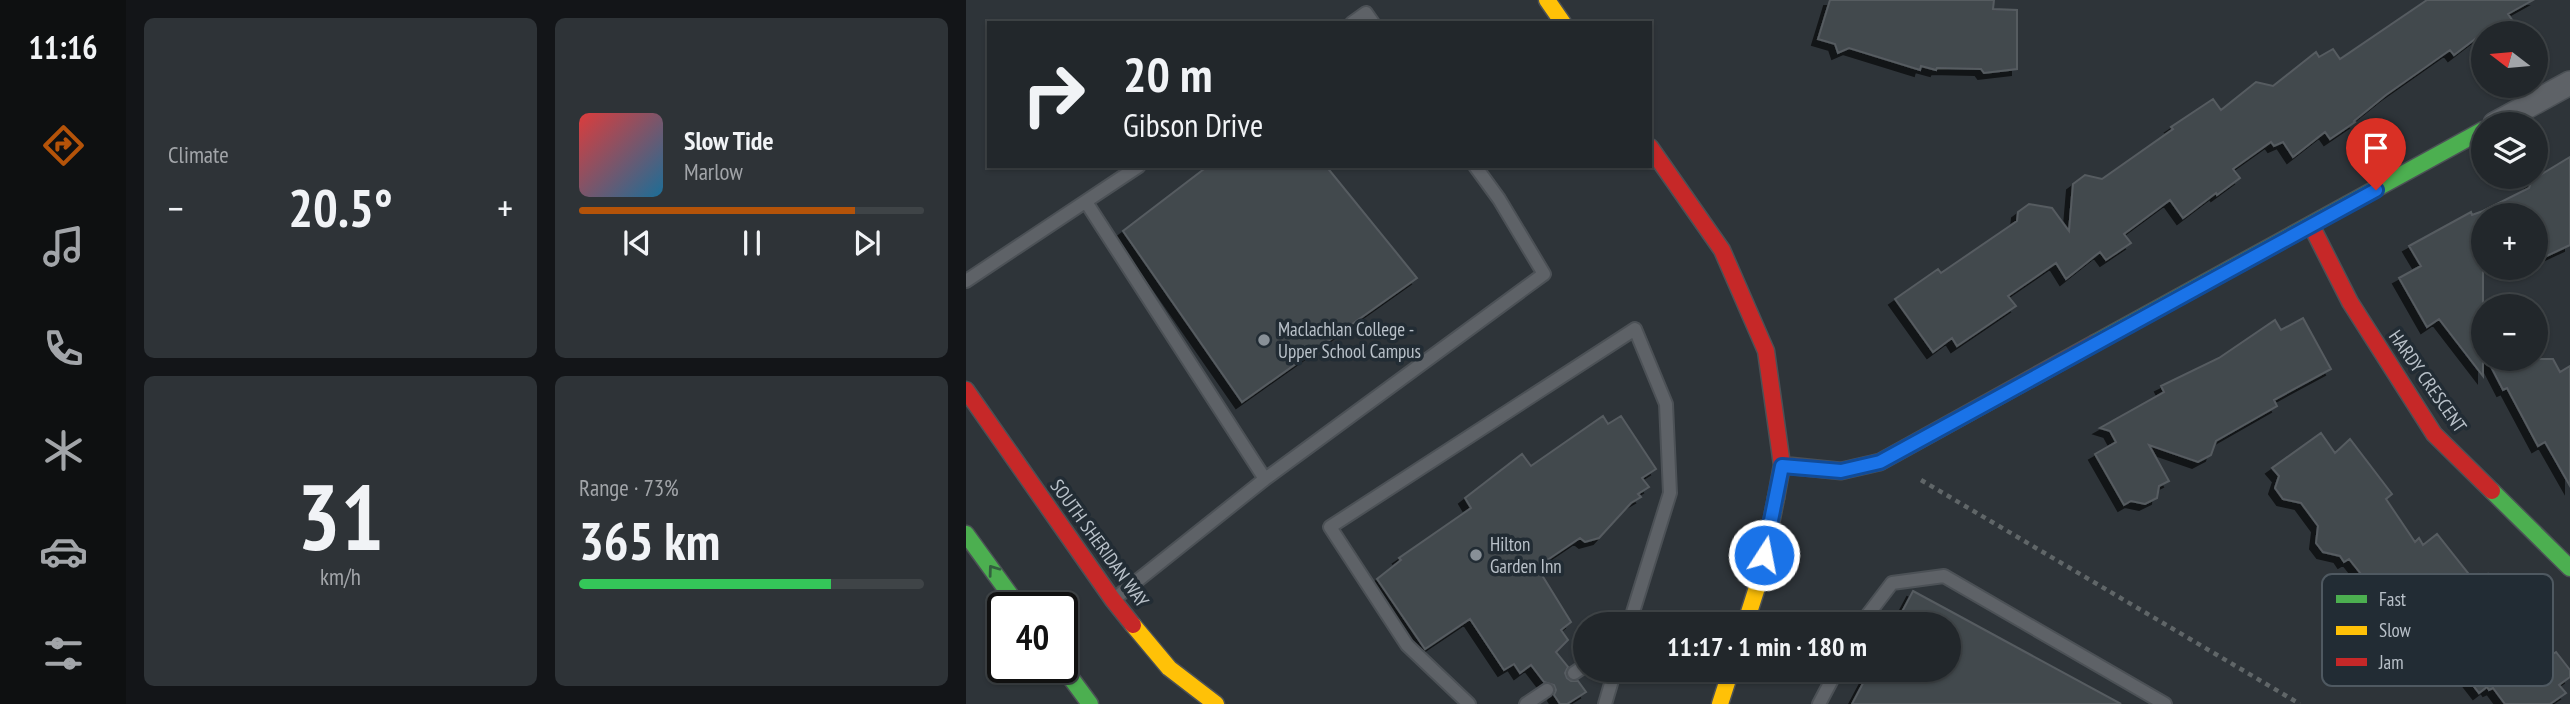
<!DOCTYPE html>
<html lang="en">
<head>
<meta charset="utf-8">
<style>
	body { margin:0; font-family:"PT Sans Narrow",sans-serif; background:#2e3337; color:#f1f3f6; height:100vh; display:flex; flex-direction:column; font-size:26px; white-space:nowrap }
	* { box-sizing:border-box; margin:0 }
	p { font-size:23px; color:#a2a5a9 }
	.icon { flex:none; width:38px; height:38px; fill:none; stroke:currentColor; stroke-width:2; stroke-linecap:round; stroke-linejoin:round }
	.map { position:relative; flex:1; overflow:hidden }
	.side { display:flex; flex-direction:column; gap:18px; padding:18px; background:#131518; width:840px }
	.side>* { flex:none }
	.hud { position:absolute; left:21px; top:21px; width:665px; height:147px; border-radius:0px; box-shadow:0 2px 5px #0004,0 0 0 2px #3f4447; background:#22272b; color:#f1f3f6; overflow:hidden }
	.needle { width:46px; rotate:286deg }
	.tools { position:absolute; left:1505px; top:21px; display:grid; gap:14px }
	.tools a { display:grid; place-items:center; width:77px; height:77px; border-radius:50%; background:#22272b; box-shadow:0 2px 5px #0004,0 0 0 2px #3f4447; font-size:35px }
	.speed { position:absolute; left:21px; top:592px; display:flex; gap:14px; font-size:35px; font-weight:700; text-align:center }
	.speed>* { display:grid; place-content:center; width:91px; height:91px; border-radius:50%; background:#22272b; box-shadow:0 2px 5px #0004,0 0 0 2px #3f4447; line-height:1 }
	.speed .limit { border:4px solid #111; border-radius:10px; background:#fff; color:#111 }
	.pin { position:absolute; display:grid; place-items:center; width:60px; height:60px; color:#fff; margin:-72px -30px; border-radius:50% 50% 50% 0; rotate:-45deg; box-shadow:0 0 7px #0007 }
	.pin .icon { rotate:45deg }
	.me { position:absolute; width:77px; margin:-38px; rotate:11deg; stroke-linejoin:round; filter:drop-shadow(0 0 5px #0008) }
	.turn { display:flex; align-items:center; gap:24px; height:147px; padding:0 21px; font-size:32px }
	.turn .icon { width:91px; height:91px; stroke-width:2.5 }
	.turn b { display:block; font-size:49px; line-height:60px }
	.big { font-size:52px; font-weight:700; line-height:1.1 }
	.side .card { flex:1; display:flex; flex-direction:column; justify-content:center; gap:10px; min-width:0; padding:0 24px; border-radius:10px; background:#2e3337 }
	.side .dial { align-items:center; gap:0 }
	.dial b { font-size:91px; line-height:1 }
	.song { display:flex; align-items:center; gap:21px }
	.cover { width:84px; height:84px; border-radius:10px; background:linear-gradient(135deg,hsl(0 70% 55%),hsl(200 70% 35%)) }
	.played { height:7px; border-radius:4px; background:linear-gradient(90deg,#b45309 80%,#3f4447 80%) }
	.keys { display:flex; justify-content:space-around; direction:ltr }
	.heat { display:flex; justify-content:space-between; align-items:center; font-size:38px; direction:ltr }
	.charge { height:10px; border-radius:5px; background:linear-gradient(90deg,#34c759 73%,#3f4447 0) }
	.side .tiles { flex:1; display:grid; gap:18px; grid-template-columns:repeat(2,1fr) }
	.trip { position:absolute; left:607px; top:612px; width:388px; height:70px; border-radius:35px; background:#22272b; box-shadow:0 2px 5px #0004,0 0 0 2px #3f4447; font-weight:700; line-height:70px; text-align:center }
	main { display:flex; flex:1; min-height:0 }
	.tab-bar { display:flex; flex-direction:column; width:126px; justify-content:space-around; align-items:center; background:#0e1011; color:#a2a5a9 }
	.tab-bar .icon { width:49px; height:49px }
	.tab-bar .on { color:#b45309 }
	.tab-bar b { font-size:32px; color:#f1f3f6 }
	.map>svg:first-child { display:block }
</style>
</head>
<body>
<main>
<nav class="tab-bar">
<b>11:16</b>
<svg class="icon on" aria-label="directions" viewBox="0 0 24 24"><path d="M12 3l9 9-9 9-9-9zM9 14v-3h6M13 9l2 2-2 2"/></svg>
<svg class="icon" aria-label="music" viewBox="0 0 24 24"><path d="M9 18V5l10-2v13"/><circle cx="6" cy="18" r="3"/><circle cx="16" cy="16" r="3"/></svg>
<svg class="icon" aria-label="phone" viewBox="0 0 24 24"><path d="M5 4h4l2 5-3 2q2 4 5 5l2-3 5 2v4C11 20 4 13 5 4z"/></svg>
<svg class="icon" aria-label="climate" viewBox="0 0 24 24"><path d="M12 3v18M4 7l16 10M4 17L20 7"/></svg>
<svg class="icon" aria-label="car" viewBox="0 0 24 24"><path d="M5 17H2v-5l4-1 3-4h7l3 4 3 1v5h-3M9 17h6M6 11h13"/><circle cx="7" cy="17" r="2"/><circle cx="17" cy="17" r="2"/></svg>
<svg class="icon" aria-label="filters" viewBox="0 0 24 24"><path d="M4 7h16M4 17h16"/><circle cx="9" cy="7" r="2"/><circle cx="15" cy="17" r="2"/></svg>
</nav>
<section class="side">
<div class="tiles">
<div class="card"><p>Climate</p>
<div class="heat"><a>−</a><b class="big">20.5°</b><a>+</a></div>
</div>
<div class="card">
<div class="song"><i class="cover"></i><div><b>Slow Tide</b><p>Marlow</p></div></div>
<div class="played"></div>
<div class="keys"><svg class="icon" aria-label="previous" viewBox="0 0 24 24"><path d="M18 5L8 12l10 7zM5 5v14"/></svg><svg class="icon" aria-label="pause" viewBox="0 0 24 24"><path d="M8 5v14M16 5v14"/></svg><svg class="icon" aria-label="next" viewBox="0 0 24 24"><path d="M6 5l10 7-10 7zM19 5v14"/></svg></div>
</div>
<div class="card dial"><b>31</b><p>km/h</p></div>
<div class="card"><p>Range · 73%</p><b class="big">365 km</b><div class="charge"></div></div>
</div>
</section>
<div class="map">
<svg width="1604" height="704" viewBox="0 0 1604 704">
	<defs>
		<filter id="shadow"><feDropShadow dx="-6" dy="6" stdDeviation="0" flood-color="#0009"/></filter>
	</defs>
	<rect width="100%" height="100%" fill="#2e3439"/>
	<path fill="#43484e" stroke="#565c61" stroke-width="2" filter="url(#shadow)" d="M 864,0 L 1028,0 L 1027,9 L 1051,10 L 1051,69 L 1018,73 L 1015,69 L 971,68 L 970,70 L 955,66 L 954,70 L 883,48 L 872,53 L 869,44 L 852,39 Z
		M 1461,0 L 1567,0 L 1542,14 L 1549,24 L 1536,33 L 1517,33 L 1488,55 L 1484,50 L 1420,95 L 1388,121 L 1389,122 L 1364,139 L 1359,132 L 1327,157 L 1317,142 L 1308,146 L 1305,142 L 1267,169 L 1274,178 L 1251,195 L 1250,193 L 1217,218 L 1204,200 L 1158,234 L 1165,243 L 1140,260 L 1134,252 L 1100,279 L 1090,263 L 1042,296 L 1050,306 L 991,346 L 986,338 L 967,352 L 929,299 L 972,269 L 975,273 L 1051,221 L 1052,212 L 1063,204 L 1086,208 L 1103,231 L 1107,184 L 1119,175 L 1136,179 L 1207,129 L 1205,127 L 1247,99 L 1255,110 L 1290,82 L 1307,86 L 1350,52 L 1353,57 L 1367,49 L 1374,59 Z
		M 1604,157 L 1604,245 L 1570,261 L 1570,215 L 1517,215 L 1517,376 L 1473,319 L 1461,327 L 1433,278 L 1455,266 L 1443,246 L 1505,212 L 1506,215 L 1517,211 L 1563,188 L 1566,180 Z
		M 242,166 L 360,166 L 451,278 L 276,402 L 157,231 Z
		M 1337,318 L 1365,369 L 1308,400 L 1311,406 L 1250,441 L 1245,455 L 1232,462 L 1183,445 L 1203,481 L 1193,486 L 1191,498 L 1179,504 L 1165,501 L 1158,505 L 1129,454 L 1150,442 L 1144,431 L 1134,428 L 1198,392 L 1195,386 L 1253,358 L 1309,320 L 1315,330 Z
		M 1521,359 L 1587,359 L 1594,372 L 1604,366 L 1604,486 L 1579,442 L 1572,446 L 1541,388 L 1537,390 Z
		M 637,416 L 642,424 L 655,416 L 690,469 L 676,478 L 683,487 L 672,494 L 675,497 L 665,503 L 633,538 L 619,542 L 614,538 L 571,567 L 605,622 L 595,630 L 602,640 L 590,652 L 602,667 L 599,673 L 601,678 L 605,681 L 612,681 L 620,692 L 601,704 L 594,704 L 588,695 L 590,690 L 588,685 L 578,682 L 565,665 L 554,673 L 548,664 L 538,670 L 504,619 L 459,649 L 411,579 L 435,560 L 433,558 L 505,508 L 499,498 L 556,454 L 565,466 Z
		M 1355,433 L 1369,453 L 1384,439 L 1426,494 L 1420,499 L 1449,542 L 1453,538 L 1457,545 L 1471,534 L 1510,583 L 1522,574 L 1561,626 L 1564,624 L 1587,654 L 1590,652 L 1604,670 L 1604,677 L 1593,685 L 1600,693 L 1584,704 L 1539,704 L 1527,688 L 1523,690 L 1521,687 L 1513,693 L 1492,666 L 1497,663 L 1476,636 L 1461,635 L 1429,597 L 1411,594 L 1383,559 L 1378,562 L 1374,556 L 1357,552 L 1350,543 L 1352,526 L 1335,503 L 1317,499 L 1309,488 L 1313,476 L 1306,468 Z
		M 947,591 L 984,611 L 1155,704 L 886,704 L 904,670 L 984,670 L 984,625 L 929,625 Z"/>
	<g fill="none" stroke-linecap="round" stroke-linejoin="round">
		<g stroke="#4c5156" stroke-width="16">
			<path id="lane" d="M 386,23 L 400,13 L 407,23
				M 120,202 L 299,479
				M 0,281 L 173,166
				M 147,600 L 299,479 L 578,274 L 533,199 L 509,166
				M 894,625 L 926,583 L 978,576 L 1199,704
				M 608,673 L 620,665
				M 503,704 L 441,645 L 364,527 L 669,329 L 700,404 L 704,493 L 663,625
				M 560,704 L 581,690
				M 639,704 L 649,670
				M 853,704 L 871,670"/>
		</g>
		<g stroke="#4c5156" stroke-width="26">
			<path id="street" d="M 1529,124 L 1604,83"/>
		</g>
		<g stroke="#4c5156" stroke-width="19">
			<path id="fast" d="M 1129,343 L 1517,130
				M 1526,491 L 1604,568
				M 0,534 L 53,607
				M 96,666 L 124,704"/>
		</g>
		<g stroke="#4c5156" stroke-width="19">
			<path id="slow" d="M 581,0 L 597,23
				M 167,625 L 203,668 L 250,704
				M 779,625 L 794,578 L 810,498
				M 754,704 L 765,670"/>
		</g>
		<g stroke="#4c5156" stroke-width="19">
			<path id="jam" d="M 684,147 L 756,250 L 800,351 L 816,465 L 810,498
				M 1345,225 L 1384,302 L 1468,434 L 1526,491
				M 0,390 L 147,600 L 167,625
				M 816,465 L 875,471 L 914,462 L 1129,343"/>
		</g>
		<path stroke="#606668" stroke-width="4.5" stroke-dasharray="5 5" stroke-linecap="butt" d="M 955,480 L 1334,704"/>
		<use href="#lane" stroke="#5e6267" stroke-width="12"/>
		<use href="#street" stroke="#5e6267" stroke-width="23"/>
		<use href="#fast" stroke="#4caf50" stroke-width="16"/>
		<use href="#slow" stroke="#ffc107" stroke-width="16"/>
		<use href="#jam" stroke="#c62828" stroke-width="16"/>
	</g>
	<defs><path id="oneway-chevron" d="M-2-3.5L2.5 0L-2 3.5" fill="none" stroke-width="1.6" stroke-linecap="round" stroke-linejoin="round" transform="scale(1.75)"/></defs>
	<use stroke="#33603f" href="#oneway-chevron" transform="translate(27 570) rotate(-126)"/>
	<g fill="none" stroke-linecap="round" stroke-linejoin="round">
		<g stroke="#114b97" stroke-width="18">
			<path id="route" d="M 798,555 L 816,466 L 875,471 L 914,462 L 1410,190"/>
		</g>
		<use href="#route" stroke="#1a73e8" stroke-width="12"/>
	</g>
	<g fill="#889097" stroke="#222c34" stroke-width="2.5">
		<circle cx="298" cy="340" r="7"/>
		<circle cx="510" cy="555" r="7"/>
	</g>
	<g text-anchor="middle" stroke-width="7" stroke-linejoin="round" paint-order="stroke">
		<g font-size="19" fill="#b9c1c9" stroke="#222c34" text-anchor="start">
			<text x="312" y="336">Maclachlan College -<tspan x="312" dy="22">Upper School Campus</tspan></text>
			<text x="524" y="551">Hilton<tspan x="524" dy="22">Garden Inn</tspan></text>
		</g>
		<g font-size="19" fill="#b9c1c9" stroke="#222c34">
			<text transform="translate(1462 381) rotate(55)" y="7">HARDY CRESCENT</text>
			<text transform="translate(134 543) rotate(54)" y="7">SOUTH SHERIDAN WAY</text>
		</g>
	</g>
	<rect x="1356" y="574" width="231" height="112" rx="10" fill="#222c34" stroke="#4f5961" stroke-width="2"/>
	<rect x="1370" y="595" width="31" height="8" fill="#4caf50"/>
	<rect x="1370" y="626" width="31" height="9" fill="#ffc107"/>
	<rect x="1370" y="658" width="31" height="8" fill="#c62828"/>
	<g font-size="19" fill="#b9c1c9">
		<text x="1413" y="606">Fast</text>
		<text x="1413" y="637">Slow</text>
		<text x="1413" y="669">Jam</text>
	</g>
</svg>
<div class="tools">
<a><svg class="needle" viewBox="-14 -14 28 28"><path d="M0-13l5 13h-10z" fill="#e53935"/><path d="M0 13l5-13h-10z" fill="#a2a5a9"/></svg></a>
<a><svg class="icon" aria-label="layers" viewBox="0 0 24 24"><path d="M12 4l9 5-9 5-9-5zM3 14l9 5 9-5"/></svg></a>
<a>+</a>
<a>−</a>
</div>
<div class="speed"><div class="limit">40</div></div>
<div class="pin" style="left:1410px;top:190px;background:#d93025"><svg class="icon" aria-label="arrive" viewBox="0 0 24 24"><path d="M6 21V4h12l-3 4 3 4H6"/></svg></div>
<svg class="me" style="left:798px;top:555px" viewBox="-20 -20 40 40"><circle r="17" fill="#1a73e8" stroke="#fff" stroke-width="3"/><path d="M0-11L8 9 0 5-8 9z" fill="#fff"/></svg>
<div class="trip">11:17 · 1 min · 180 m</div>
<div class="hud">
<div class="turn"><svg class="icon" aria-label="right" viewBox="0 0 24 24"><path d="M7 20v-9h11M14 6l5 5-5 5"/></svg><div><b>20 m</b>Gibson Drive</div></div>
</div>
</div>
</main>
</body>
</html>
